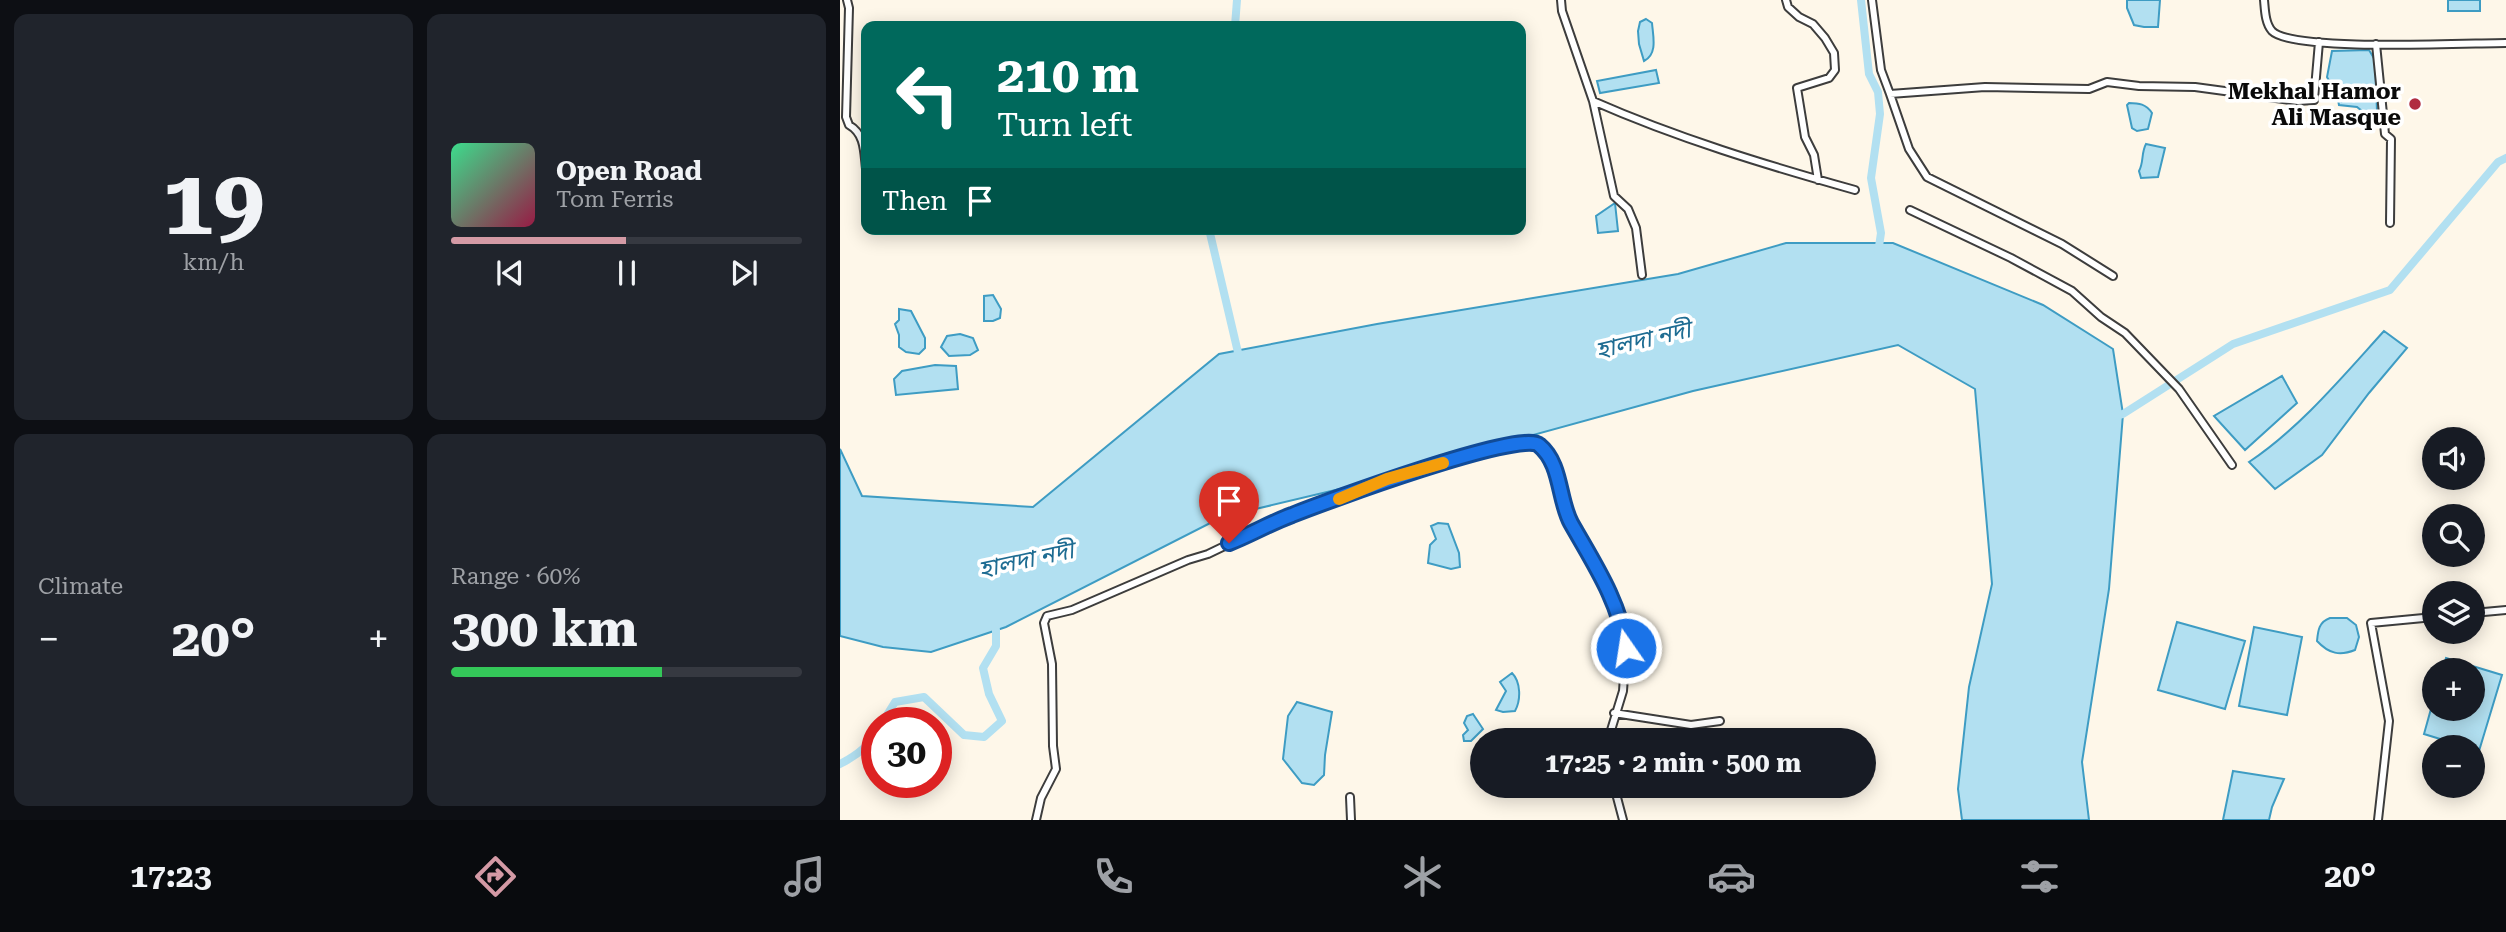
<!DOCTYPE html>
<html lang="en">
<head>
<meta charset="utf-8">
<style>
	body { margin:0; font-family:"Roboto Serif","Noto Sans Bengali",serif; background:#20242c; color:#f1f3f6; height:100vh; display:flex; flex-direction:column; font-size:26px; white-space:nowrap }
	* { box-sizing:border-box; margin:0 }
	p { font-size:23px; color:#9ea1a6 }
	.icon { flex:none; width:38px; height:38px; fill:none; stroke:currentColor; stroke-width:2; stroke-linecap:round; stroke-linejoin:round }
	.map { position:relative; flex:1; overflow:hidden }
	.sheet { display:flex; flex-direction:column; gap:14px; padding:14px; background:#0d0f14; width:840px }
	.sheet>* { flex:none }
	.guide { position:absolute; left:21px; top:21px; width:665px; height:214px; border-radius:14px; box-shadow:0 4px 18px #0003; background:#00695c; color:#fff; overflow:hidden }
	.buttons { position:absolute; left:1582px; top:427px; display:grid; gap:14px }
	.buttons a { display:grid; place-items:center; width:63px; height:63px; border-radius:50%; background:#171b24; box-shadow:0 4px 18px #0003; font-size:35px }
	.speed { position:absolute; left:21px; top:707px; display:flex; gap:14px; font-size:35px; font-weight:700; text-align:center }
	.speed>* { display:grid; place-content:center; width:91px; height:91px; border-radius:50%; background:#171b24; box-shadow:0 4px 18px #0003; line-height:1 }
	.speed .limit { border:10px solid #d22; background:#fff; color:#111 }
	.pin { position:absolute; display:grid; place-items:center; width:60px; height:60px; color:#fff; margin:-72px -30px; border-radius:50% 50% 50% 0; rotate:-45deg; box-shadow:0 0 7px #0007 }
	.pin .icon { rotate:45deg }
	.me { position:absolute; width:77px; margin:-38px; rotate:347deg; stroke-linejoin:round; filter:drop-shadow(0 0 5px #0008) }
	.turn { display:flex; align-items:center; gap:24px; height:147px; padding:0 21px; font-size:32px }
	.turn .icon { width:91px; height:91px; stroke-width:2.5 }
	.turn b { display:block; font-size:49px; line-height:60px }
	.then { display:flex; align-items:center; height:66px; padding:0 21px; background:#0003; gap:14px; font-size:26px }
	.big { font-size:52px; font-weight:700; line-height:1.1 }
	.sheet .tile { flex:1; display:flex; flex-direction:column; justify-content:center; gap:10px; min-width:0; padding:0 24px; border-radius:14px; background:#20242c }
	.sheet .dial { align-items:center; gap:0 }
	.dial b { font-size:91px; line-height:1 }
	.song { display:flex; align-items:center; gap:21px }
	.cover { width:84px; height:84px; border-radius:10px; background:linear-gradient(135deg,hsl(150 70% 55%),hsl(340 70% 35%)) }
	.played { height:7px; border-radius:4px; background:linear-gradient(90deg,#d49aa5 50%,#363941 50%) }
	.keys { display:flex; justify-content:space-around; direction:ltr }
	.heat { display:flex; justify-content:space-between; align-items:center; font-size:38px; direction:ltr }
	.charge { height:10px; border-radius:5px; background:linear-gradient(90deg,#34c759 60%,#363941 0) }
	.sheet .tiles { flex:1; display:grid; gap:14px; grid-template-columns:repeat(2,1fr) }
	.trip { position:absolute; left:630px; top:728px; width:406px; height:70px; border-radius:35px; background:#171b24; box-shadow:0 4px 18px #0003; font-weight:700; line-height:70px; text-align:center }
	.menu { display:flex; height:112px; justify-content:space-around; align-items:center; background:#090b0e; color:#9ea1a6 }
	.menu .icon { width:49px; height:49px }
	.menu .active { color:#d49aa5 }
	.menu b { font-size:32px; color:#f1f3f6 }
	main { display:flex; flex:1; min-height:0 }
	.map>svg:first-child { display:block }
</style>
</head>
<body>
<main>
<section class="sheet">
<div class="tiles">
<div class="tile dial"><b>19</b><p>km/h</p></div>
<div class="tile">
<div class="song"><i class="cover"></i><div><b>Open Road</b><p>Tom Ferris</p></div></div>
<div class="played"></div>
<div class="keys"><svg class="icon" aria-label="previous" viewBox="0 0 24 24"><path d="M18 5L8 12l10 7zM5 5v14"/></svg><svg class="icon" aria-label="pause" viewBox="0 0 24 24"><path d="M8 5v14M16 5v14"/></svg><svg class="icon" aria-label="next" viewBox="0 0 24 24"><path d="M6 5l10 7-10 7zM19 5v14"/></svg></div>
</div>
<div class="tile"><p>Climate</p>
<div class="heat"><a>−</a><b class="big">20°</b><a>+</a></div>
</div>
<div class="tile"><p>Range · 60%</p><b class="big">300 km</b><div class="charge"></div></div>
</div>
</section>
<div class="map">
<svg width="1666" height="820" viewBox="0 0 1666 820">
	<rect width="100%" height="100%" fill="#fef7e9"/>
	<path fill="#b2e0f1" stroke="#3e9cc3" stroke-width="2" d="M 1287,0 L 1320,0 L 1318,27 L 1304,27 L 1294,25 L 1287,8 Z
		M 1608,0 L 1640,0 L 1640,11 L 1608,11 Z
		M 806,19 L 812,23 C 813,36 818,54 804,61 L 799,44 L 798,31 L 800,22 Z
		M 1529,50 L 1535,60 L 1537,111 L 1527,115 L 1517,107 L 1499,105 L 1497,95 L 1487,77 L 1492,51 Z
		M 816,70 L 819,83 L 760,93 L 757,81 Z
		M 1289,103 C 1299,103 1306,104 1312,113 L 1308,129 L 1297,131 L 1292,128 L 1287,105 Z
		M 1306,144 L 1325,148 L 1318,177 L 1301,178 L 1299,171 C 1304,162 1301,153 1306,144 Z
		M 775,203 L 778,231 L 758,233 L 756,216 Z
		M 946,243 L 1053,243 L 1203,305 L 1273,349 L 1283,414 L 1269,589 L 1242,762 L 1249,820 L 1122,820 L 1118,789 L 1129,687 L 1152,584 L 1135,389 L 1058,345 L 853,391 L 631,452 L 546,478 L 382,517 L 166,627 L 91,652 L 43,647 L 0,636 L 0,449 L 22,496 L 193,507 L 379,354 L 537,324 L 838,274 Z
		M 153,295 L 161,309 L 160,318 L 153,321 L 144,321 L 144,296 Z
		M 59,309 L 71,311 L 85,338 L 85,348 L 79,354 L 66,352 L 59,347 L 59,335 L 55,324 L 59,320 Z
		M 1544,331 L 1567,348 L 1529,393 L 1482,455 L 1435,489 L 1409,462 C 1459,429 1504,375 1544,331 Z
		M 120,334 L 133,338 L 138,350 L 130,355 L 109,356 L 101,347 L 107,336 Z
		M 95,365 L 116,366 L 118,389 L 56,395 L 54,379 L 62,371 Z
		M 1442,376 L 1457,403 L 1405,450 L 1374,416 Z
		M 598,523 L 608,524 L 619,553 L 620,567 L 611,569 L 588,563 L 590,545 L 596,539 L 591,526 Z
		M 1490,618 L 1507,618 L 1516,625 L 1519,637 L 1515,650 C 1500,656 1489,654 1477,641 C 1478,630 1479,622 1490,618 Z
		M 1337,622 L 1405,641 L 1385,709 L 1318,690 Z
		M 1414,627 L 1462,637 L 1447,715 L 1399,706 Z
		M 1606,658 L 1662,675 L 1639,751 L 1584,734 L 1594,698 L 1594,709 L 1633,709 L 1633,670 L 1603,670 Z
		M 672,673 C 681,682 681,700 675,711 L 663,712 L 656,710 L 666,691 L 660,682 Z
		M 457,702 L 492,712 L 485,755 L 484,775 L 474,785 L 462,783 L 443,759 L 448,716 Z
		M 633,714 L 643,729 L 631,741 L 624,741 L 623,735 L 628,730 L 624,723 L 627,716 Z
		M 1393,771 L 1444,779 L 1432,807 L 1429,820 L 1383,820 Z"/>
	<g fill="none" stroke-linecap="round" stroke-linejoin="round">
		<path stroke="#b2e0f1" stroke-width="8" d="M 1021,0 L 1029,74 L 1038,92 L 1040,114 L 1031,178 L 1041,233 L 1038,253
			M 395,26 L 397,0
			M 369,229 L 400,361
			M 1273,416 L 1283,414 L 1393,344 L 1550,290 L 1658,162 L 1666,158
			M 42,723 L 55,702 L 84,697 L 124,735 L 144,737 L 162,721 L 149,694 L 143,668 L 156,646 L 156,630
			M 0,764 C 14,757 29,746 37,732"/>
		<g stroke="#3d3d3d" stroke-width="10">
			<path id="street" d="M 7,0 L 9,8 L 6,117 L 9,125 C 25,134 24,152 26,169
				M 721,0 L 722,11 L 753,101 C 837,138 926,165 1015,190
				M 946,0 L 948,7 L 959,17 L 973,24 L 985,38 L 994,53 L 995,70 L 989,78 L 957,88 L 965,137 L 974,155 L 978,180
				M 1032,0 L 1041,70 L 1050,94 L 1145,87 L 1249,89 L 1267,82 L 1299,86 L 1355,87 L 1458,101 L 1474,100 L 1479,42
				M 1424,0 C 1425,10 1425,23 1432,31 C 1452,52 1629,43 1666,43
				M 1536,44 L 1545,134 L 1551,139 L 1550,223
				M 1050,94 L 1069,149 L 1087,177 L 1222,244 L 1273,276
				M 753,101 L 774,196 L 788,209 L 796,228 L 802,275
				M 1070,210 L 1171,258 L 1232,291 L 1261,317 L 1285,333 L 1339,389 L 1392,465
				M 1633,613 L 1666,610
				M 774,713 L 851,725 L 880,721
				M 774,786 L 783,820
				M 510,797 L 511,820
				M 196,820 L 201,798 L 216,769 L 213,746 L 212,664 L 204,623 L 207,616 L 232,610 L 348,560 L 368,554 L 449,515 L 502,498 L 547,479 L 662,446 L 693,442 L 698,443 L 709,458 L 719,481 L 728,517 L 763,581 L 783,626 L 786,648 L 783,691 L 768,740
				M 1538,820 L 1549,721 L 1531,623 L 1594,617"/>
		</g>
		<use href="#street" stroke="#fff" stroke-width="6"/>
	</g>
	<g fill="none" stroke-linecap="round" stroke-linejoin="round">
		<g stroke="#114b97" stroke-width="18">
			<path id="route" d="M 389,543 C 410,535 430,523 452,515 C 482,503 682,429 699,445 C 722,464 718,499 731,523 C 753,562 780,602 786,648"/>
		</g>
		<use href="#route" stroke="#1a73e8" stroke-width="12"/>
		<path stroke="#f59e0b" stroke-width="12" d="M 499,499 L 547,479 L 603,463"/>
	</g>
	<circle fill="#b02d41" stroke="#fff" stroke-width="2.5" cx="1575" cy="104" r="7"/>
	<g text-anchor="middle" stroke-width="7" stroke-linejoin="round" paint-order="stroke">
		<g font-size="23" font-weight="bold" fill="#0a0a0a" stroke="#fff" text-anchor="end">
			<text x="1561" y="99">Mekhal Hamor<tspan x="1561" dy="26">Ali Masque</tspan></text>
		</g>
		<g font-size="24" font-style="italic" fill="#1e6c92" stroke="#fff">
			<text transform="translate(803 340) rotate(-13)" y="8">হালদা নদী</text>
			<text transform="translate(186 560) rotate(-12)" y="8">হালদা নদী</text>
		</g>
	</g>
</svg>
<div class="buttons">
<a><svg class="icon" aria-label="sound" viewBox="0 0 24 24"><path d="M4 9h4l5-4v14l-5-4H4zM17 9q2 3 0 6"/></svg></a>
<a><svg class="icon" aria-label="search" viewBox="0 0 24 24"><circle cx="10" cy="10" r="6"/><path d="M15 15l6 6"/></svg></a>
<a><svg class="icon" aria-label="layers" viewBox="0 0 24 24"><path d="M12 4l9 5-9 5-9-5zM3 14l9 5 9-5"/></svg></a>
<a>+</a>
<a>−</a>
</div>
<div class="speed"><div class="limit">30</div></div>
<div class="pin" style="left:389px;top:543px;background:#d93025"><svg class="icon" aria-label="arrive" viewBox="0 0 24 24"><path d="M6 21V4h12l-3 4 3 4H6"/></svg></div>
<svg class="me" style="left:786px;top:648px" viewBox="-20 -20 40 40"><circle r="17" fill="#1a73e8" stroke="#fff" stroke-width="3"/><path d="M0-11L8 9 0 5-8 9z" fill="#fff"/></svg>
<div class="trip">17:25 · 2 min · 500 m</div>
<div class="guide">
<div class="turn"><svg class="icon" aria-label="left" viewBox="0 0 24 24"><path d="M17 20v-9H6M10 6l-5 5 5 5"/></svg><div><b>210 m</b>Turn left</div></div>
<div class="then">Then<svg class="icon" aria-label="arrive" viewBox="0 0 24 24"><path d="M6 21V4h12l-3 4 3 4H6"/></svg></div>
</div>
</div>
</main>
<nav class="menu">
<b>17:23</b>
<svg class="icon active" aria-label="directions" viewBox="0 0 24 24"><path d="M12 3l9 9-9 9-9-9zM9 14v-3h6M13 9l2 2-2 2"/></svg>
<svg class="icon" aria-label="music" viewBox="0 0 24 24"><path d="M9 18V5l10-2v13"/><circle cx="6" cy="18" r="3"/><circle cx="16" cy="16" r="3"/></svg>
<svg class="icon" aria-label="phone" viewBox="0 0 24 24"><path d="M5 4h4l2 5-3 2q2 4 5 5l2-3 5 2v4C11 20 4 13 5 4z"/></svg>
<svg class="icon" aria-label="climate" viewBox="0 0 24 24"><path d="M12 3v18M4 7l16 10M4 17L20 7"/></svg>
<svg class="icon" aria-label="car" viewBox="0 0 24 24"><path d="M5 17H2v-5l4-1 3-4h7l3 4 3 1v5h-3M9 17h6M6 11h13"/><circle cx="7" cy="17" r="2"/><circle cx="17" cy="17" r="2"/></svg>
<svg class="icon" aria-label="filters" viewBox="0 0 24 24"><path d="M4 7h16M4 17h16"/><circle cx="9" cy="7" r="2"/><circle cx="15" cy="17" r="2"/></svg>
<b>20°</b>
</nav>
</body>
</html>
